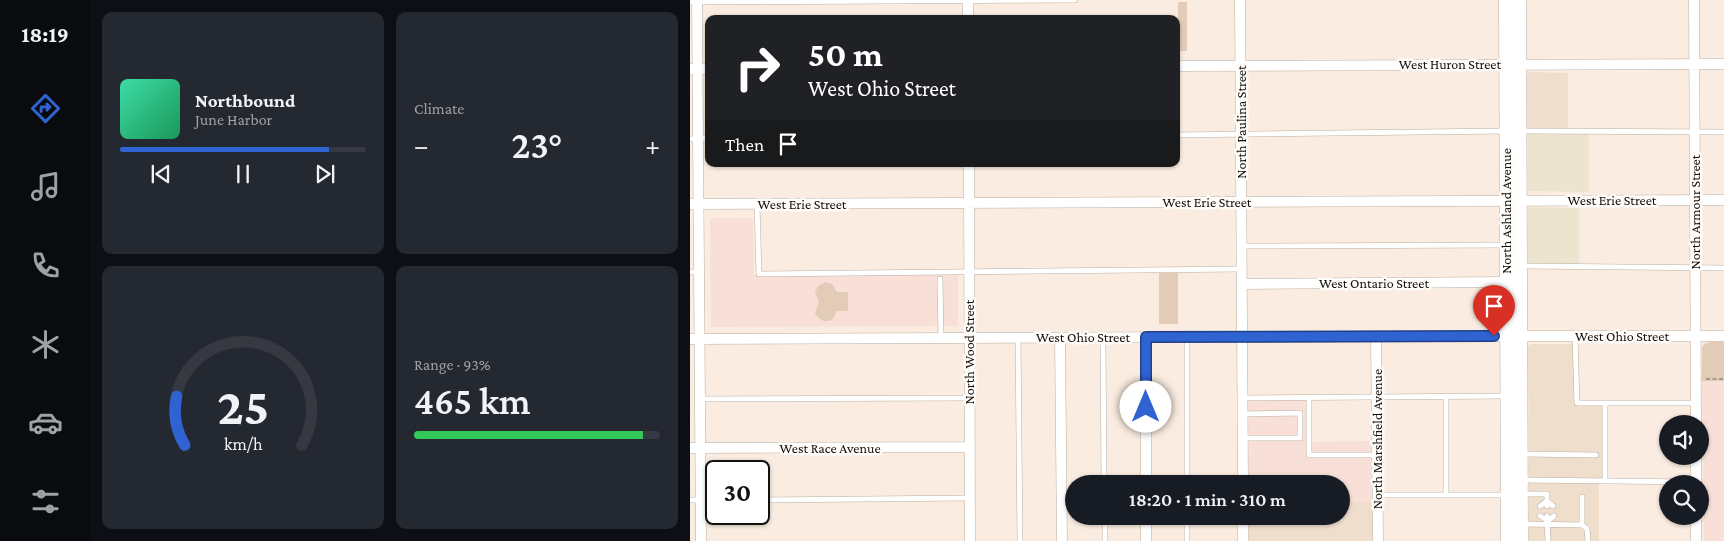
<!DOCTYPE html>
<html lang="en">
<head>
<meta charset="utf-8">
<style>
	body { margin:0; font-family:"Crimson Pro",serif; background:#242831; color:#f1f3f6; height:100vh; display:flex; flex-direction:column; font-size:19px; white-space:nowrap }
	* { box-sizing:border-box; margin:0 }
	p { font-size:16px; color:#9ea1a6 }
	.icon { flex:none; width:28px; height:28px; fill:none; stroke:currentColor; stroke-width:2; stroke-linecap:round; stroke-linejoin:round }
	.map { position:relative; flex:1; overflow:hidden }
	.drawer { display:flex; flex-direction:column; gap:12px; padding:12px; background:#0d0f14; width:600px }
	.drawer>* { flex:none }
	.hud { position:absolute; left:15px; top:15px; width:475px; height:152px; border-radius:10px; box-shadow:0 1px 4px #0004; background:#202124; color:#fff; overflow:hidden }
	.tools { position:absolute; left:969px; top:415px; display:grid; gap:10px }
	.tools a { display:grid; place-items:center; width:50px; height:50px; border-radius:50%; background:#171b24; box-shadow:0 1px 4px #0004; font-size:25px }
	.speed { position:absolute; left:15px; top:460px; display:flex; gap:10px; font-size:25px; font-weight:700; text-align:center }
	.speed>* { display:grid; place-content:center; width:65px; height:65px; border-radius:50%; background:#171b24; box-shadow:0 1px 4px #0004; line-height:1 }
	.speed .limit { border:2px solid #111; border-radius:8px; background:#fff; color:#111 }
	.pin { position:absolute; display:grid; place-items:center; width:42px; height:42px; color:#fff; margin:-51px -21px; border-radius:50% 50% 50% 0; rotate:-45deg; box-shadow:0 0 5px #0007 }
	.pin .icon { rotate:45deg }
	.me { position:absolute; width:55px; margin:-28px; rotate:0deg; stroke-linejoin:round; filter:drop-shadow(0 0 4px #0008) }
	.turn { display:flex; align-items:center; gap:18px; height:105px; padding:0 20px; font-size:22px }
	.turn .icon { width:65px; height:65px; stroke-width:2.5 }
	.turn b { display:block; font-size:35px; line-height:42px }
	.then { display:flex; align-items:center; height:48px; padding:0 20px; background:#0003; gap:10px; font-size:19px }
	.big { font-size:38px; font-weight:600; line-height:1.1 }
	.drawer .tile { flex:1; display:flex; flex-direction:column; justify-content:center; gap:8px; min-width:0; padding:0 18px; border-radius:10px; background:#242831 }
	.drawer .dial { align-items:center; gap:0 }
	.dial svg { height:130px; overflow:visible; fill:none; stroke:#363941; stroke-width:7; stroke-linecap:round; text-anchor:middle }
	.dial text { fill:#f1f3f6; stroke:none }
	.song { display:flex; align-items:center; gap:15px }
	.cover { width:60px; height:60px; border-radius:8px; background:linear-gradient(135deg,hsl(160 70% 55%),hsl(150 70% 35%)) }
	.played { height:5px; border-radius:2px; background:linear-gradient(90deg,#3063d2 85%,#363941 85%) }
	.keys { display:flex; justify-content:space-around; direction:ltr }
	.heat { display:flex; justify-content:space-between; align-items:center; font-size:28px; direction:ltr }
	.charge { height:8px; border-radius:4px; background:linear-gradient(90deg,#34c759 93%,#363941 0) }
	.drawer .tiles { flex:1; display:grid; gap:12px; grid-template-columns:repeat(2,1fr) }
	.trip { position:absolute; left:375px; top:475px; width:285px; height:50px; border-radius:25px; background:#171b24; box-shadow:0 1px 4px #0004; font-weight:600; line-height:50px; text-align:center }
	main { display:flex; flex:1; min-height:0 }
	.tab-bar { display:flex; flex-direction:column; width:90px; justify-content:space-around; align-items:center; background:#090b0e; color:#9ea1a6 }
	.tab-bar .icon { width:35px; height:35px }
	.tab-bar .current { color:#3063d2 }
	.tab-bar b { font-size:22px; color:#f1f3f6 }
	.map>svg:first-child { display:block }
</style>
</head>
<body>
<main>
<nav class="tab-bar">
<b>18:19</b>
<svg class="icon current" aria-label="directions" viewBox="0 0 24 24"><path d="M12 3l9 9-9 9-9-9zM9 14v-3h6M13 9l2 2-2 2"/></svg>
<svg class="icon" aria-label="music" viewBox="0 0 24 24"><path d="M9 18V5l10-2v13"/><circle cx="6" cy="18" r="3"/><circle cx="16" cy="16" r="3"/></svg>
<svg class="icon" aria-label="phone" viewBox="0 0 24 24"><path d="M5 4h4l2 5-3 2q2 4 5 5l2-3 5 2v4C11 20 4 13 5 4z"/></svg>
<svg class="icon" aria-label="climate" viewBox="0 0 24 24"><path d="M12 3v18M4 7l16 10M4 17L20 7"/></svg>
<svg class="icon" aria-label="car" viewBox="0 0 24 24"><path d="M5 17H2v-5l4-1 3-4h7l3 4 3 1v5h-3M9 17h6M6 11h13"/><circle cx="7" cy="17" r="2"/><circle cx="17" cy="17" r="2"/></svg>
<svg class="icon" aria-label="filters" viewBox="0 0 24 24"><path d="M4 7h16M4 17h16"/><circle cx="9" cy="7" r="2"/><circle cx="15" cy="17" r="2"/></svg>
</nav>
<section class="drawer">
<div class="tiles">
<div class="tile">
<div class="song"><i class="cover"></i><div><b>Northbound</b><p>June Harbor</p></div></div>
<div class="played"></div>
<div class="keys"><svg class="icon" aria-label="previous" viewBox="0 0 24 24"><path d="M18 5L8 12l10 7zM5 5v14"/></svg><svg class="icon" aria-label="pause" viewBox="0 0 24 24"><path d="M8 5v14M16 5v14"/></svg><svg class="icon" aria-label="next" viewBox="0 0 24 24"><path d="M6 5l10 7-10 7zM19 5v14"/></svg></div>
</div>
<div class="tile"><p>Climate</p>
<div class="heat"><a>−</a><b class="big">23°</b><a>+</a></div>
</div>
<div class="tile dial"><svg viewBox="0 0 100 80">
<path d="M14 69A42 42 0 1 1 86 69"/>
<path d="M14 69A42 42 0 0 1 9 39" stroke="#3063d2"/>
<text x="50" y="56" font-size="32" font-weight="700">25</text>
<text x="50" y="72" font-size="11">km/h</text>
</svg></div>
<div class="tile"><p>Range · 93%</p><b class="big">465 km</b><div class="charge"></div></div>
</div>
</section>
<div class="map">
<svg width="1034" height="541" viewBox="0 0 1034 541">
	<rect width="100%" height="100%" fill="#faece0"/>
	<path fill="#f0decc" d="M 839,72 L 878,73 L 878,132 L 837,132 L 837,75 Z
		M 841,344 L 885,344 L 884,404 L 913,404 L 914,480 L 909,481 L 909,541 L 839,541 L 838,346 Z
		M 559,478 L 613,478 L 613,484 L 559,484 Z
		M 651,502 L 683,502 L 682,541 L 559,541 L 559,516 L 651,516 Z"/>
	<path fill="#ede4cf" d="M 837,132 L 899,133 L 899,192 L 838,191 Z
		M 840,207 L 889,208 L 889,266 L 838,266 L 838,210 Z"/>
	<path fill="#f8dfd7" d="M 20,218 L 63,218 L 64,275 L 268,274 L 268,326 L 21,327 Z
		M 1012,381 L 1034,381 L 1034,541 L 1014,541 Z
		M 558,398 L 619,398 L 619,442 L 681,441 L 683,502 L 651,502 L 651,484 L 613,484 L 612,478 L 559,478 Z"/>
	<path fill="#e2ccb8" d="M 488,2 L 497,2 L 497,51 L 488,51 Z
		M 469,273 L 488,273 L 488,324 L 469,324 Z
		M 135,282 L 142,284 L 147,292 L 158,292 L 158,311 L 147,311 L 142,320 C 134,323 129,320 125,313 L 129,302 L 125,293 L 128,286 Z
		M 1020,342 L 1034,342 L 1034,381 L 1012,381 L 1012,347 L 1014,344 Z"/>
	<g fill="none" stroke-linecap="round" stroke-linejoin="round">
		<g stroke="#bbafa3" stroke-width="6">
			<path id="service" d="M 0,2 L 385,0
				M 830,131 L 1034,132
				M 486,135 L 816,131
				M 0,139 L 19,138
				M 67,204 L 69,274 L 551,269
				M 552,246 L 816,245
				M 830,266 L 1034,268
				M 0,272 L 8,272
				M 250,279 L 251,338
				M 885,336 L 887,403 L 1006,403
				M 413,337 L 414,484
				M 497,337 L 497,484
				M 328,338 L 330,541
				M 553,398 L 817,396
				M 619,398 L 619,455 L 687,455
				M 10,399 L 279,398
				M 915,403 L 915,481
				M 552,414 L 610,413 L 610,438 L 553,438
				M 831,454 L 906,455
				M 832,480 L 1006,482
				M 831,494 L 857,494 L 857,506
				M 688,495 L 817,495
				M 756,495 L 756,397
				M 0,500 L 26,500
				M 69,500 L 279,498
				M 850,506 L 857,501 L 863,506
				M 415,516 L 415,541
				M 497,516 L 497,541
				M 850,516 L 858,521 L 864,516
				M 857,516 L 858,541
				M 832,524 L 892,525 L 897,529 L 898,541
				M 892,525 L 892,497"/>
		</g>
		<g stroke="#bbafa3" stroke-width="11">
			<path id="minor" d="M 7,0 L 11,541
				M 278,0 L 278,19
				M 550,0 L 553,484
				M 1004,0 L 1006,424
				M 486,66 L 1034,64
				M 0,69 L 19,69
				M 279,164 L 280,541
				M 0,204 L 1034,200
				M 552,284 L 816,282
				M 686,336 L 688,541
				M 830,336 L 1034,336
				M 456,337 L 456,484
				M 370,338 L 372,541
				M 0,339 L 817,336
				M 0,448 L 280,447
				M 1006,456 L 1006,484
				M 456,516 L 456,541
				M 553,516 L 553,541
				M 1006,516 L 1006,541"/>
		</g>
		<g stroke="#bbafa3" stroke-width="15">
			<path id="secondary" d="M 816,0 L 818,541
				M 829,0 L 831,541"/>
		</g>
		<path stroke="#a3988f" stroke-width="2" stroke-dasharray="4 2.5" stroke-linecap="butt" d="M 1016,379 L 1034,379"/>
		<use href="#service" stroke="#fff" stroke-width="5"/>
		<use href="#minor" stroke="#fff" stroke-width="10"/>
		<use href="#secondary" stroke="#fff" stroke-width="14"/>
	</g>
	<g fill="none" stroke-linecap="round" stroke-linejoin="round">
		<g stroke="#1f4088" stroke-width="12">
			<path id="route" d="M 456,407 L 456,337 L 804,336"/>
		</g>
		<use href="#route" stroke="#3063d2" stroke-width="9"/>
	</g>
	<g text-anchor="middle" stroke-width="5" stroke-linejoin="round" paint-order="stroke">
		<g font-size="14" fill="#140f0b" stroke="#fefcf9">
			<text x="760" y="69">West Huron Street</text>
			<text transform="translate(551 122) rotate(-90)" y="5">North Paulina Street</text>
			<text x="922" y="205">West Erie Street</text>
			<text x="517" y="207">West Erie Street</text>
			<text x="112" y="209">West Erie Street</text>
			<text transform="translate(816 211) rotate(-90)" y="5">North Ashland Avenue</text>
			<text transform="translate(1005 212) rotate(-90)" y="5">North Armour Street</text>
			<text x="684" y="288">West Ontario Street</text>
			<text x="932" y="341">West Ohio Street</text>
			<text x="393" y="342">West Ohio Street</text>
			<text transform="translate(279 352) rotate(-90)" y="5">North Wood Street</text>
			<text transform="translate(687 439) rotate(-90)" y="5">North Marshfield Avenue</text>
			<text x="140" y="453">West Race Avenue</text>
		</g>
	</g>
</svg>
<div class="tools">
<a><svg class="icon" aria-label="sound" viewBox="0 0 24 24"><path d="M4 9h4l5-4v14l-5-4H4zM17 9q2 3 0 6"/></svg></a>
<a><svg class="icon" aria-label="search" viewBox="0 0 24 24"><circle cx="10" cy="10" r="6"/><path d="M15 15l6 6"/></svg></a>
</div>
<div class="speed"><div class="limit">30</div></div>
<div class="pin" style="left:804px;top:336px;background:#d93025"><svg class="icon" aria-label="arrive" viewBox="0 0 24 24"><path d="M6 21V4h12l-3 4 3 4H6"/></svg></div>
<svg class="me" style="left:456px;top:407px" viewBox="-20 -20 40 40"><circle r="19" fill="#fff"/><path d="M0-13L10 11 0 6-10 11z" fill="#3063d2"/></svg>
<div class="trip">18:20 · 1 min · 310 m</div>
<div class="hud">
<div class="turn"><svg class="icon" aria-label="right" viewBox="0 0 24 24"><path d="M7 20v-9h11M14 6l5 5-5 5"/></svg><div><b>50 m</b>West Ohio Street</div></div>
<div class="then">Then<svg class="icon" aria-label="arrive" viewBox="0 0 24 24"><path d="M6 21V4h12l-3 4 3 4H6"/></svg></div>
</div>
</div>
</main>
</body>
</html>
